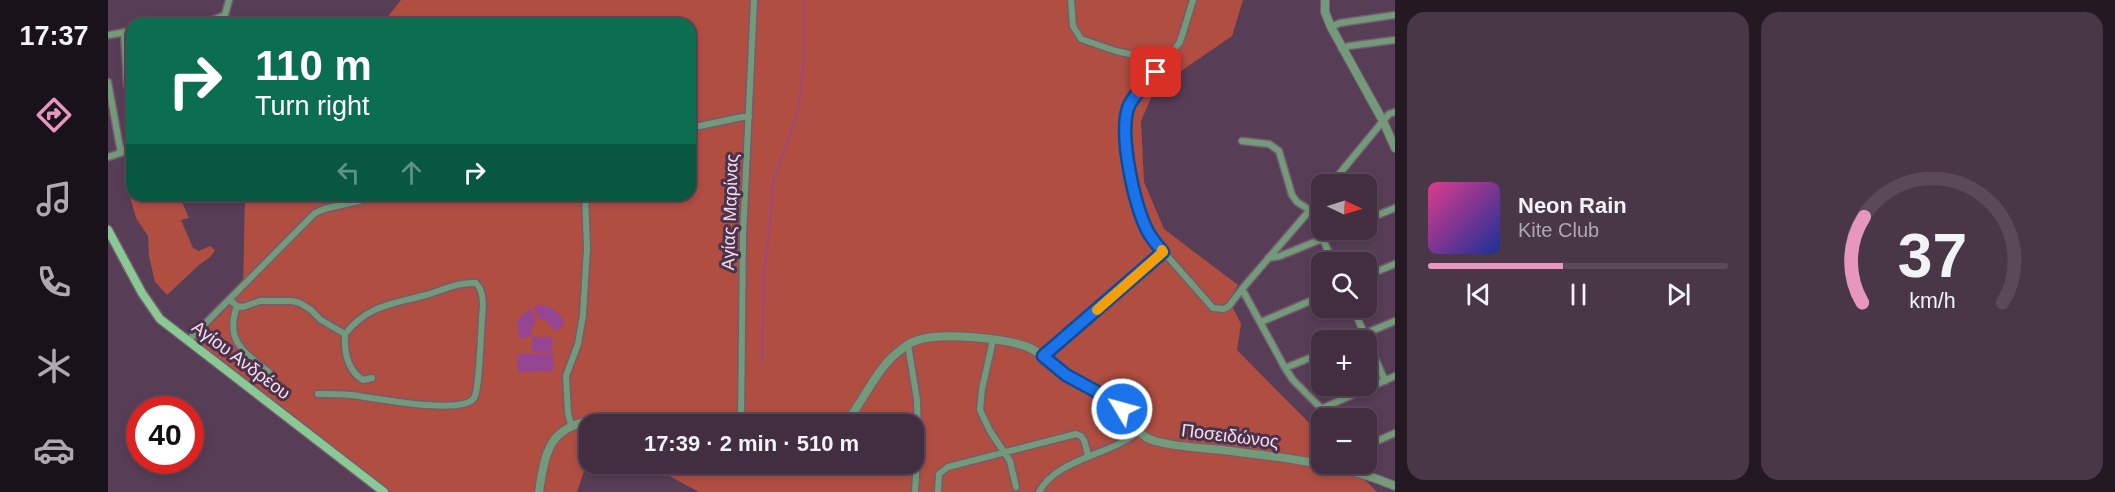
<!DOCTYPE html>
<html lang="en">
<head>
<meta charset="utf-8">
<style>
	body { margin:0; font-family:Helvetica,sans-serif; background:#493647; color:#f1f3f6; height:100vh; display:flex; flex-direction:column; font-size:22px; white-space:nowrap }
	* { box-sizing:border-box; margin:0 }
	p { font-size:20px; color:#aea8b1 }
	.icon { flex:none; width:33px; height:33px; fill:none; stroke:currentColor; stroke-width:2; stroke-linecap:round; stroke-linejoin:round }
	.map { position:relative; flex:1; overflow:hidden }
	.drawer { display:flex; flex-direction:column; gap:12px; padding:12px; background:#241923; width:720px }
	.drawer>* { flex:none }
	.banner { position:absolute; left:18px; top:18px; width:570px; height:183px; border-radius:18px; box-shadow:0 3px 9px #0003,0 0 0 2px #5a4a59; background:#0b6e4f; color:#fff; overflow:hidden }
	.needle { width:39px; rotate:94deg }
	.controls { position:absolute; left:1203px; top:174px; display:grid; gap:12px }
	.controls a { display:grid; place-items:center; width:66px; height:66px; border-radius:12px; background:#422e40; box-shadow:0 3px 9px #0003,0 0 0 2px #5a4a59; font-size:30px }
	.speed { position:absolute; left:18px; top:396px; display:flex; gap:12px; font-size:30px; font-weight:700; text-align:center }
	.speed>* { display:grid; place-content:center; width:78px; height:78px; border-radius:50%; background:#422e40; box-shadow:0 3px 9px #0003,0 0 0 2px #5a4a59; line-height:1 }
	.speed .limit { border:9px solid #d22; background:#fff; color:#111 }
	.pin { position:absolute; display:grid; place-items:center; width:51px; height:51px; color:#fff; margin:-26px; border-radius:12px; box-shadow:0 3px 9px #0006 }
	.me { position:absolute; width:66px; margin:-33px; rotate:307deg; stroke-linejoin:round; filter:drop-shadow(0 0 4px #0008) }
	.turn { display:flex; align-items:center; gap:21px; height:126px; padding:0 30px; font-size:27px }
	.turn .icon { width:78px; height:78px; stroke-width:2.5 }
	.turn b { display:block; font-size:42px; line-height:51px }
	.lanes { display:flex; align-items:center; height:57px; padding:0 30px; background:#0003; justify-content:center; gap:30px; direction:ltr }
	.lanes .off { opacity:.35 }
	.drawer .tile { flex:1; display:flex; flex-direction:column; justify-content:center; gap:9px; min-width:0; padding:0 21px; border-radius:18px; background:#493647 }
	.drawer .dial { align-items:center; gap:0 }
	.dial svg { height:156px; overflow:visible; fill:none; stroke:#5a4a59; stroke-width:7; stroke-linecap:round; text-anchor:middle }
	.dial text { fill:#f1f3f6; stroke:none }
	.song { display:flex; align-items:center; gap:18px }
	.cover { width:72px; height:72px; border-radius:9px; background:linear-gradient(135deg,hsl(330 70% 55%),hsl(230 70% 35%)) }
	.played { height:6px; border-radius:3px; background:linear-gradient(90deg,#e797bd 45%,#5a4a59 45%) }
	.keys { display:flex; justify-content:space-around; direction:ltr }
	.drawer .tiles { flex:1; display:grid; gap:12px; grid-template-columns:repeat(2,1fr) }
	.trip { position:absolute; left:471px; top:414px; width:345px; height:60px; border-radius:18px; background:#422e40; box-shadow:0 3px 9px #0003,0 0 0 2px #5a4a59; font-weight:800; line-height:60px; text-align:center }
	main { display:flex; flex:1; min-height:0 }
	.tab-bar { display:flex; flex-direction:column; width:108px; justify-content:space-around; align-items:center; background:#1a121a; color:#aea8b1 }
	.tab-bar .icon { width:42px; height:42px }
	.tab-bar .active { color:#e797bd }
	.tab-bar b { font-size:27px; color:#f1f3f6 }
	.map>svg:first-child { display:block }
</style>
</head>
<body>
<main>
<nav class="tab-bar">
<b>17:37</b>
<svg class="icon active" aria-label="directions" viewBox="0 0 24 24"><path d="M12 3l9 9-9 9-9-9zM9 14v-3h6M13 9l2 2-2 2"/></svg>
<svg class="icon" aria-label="music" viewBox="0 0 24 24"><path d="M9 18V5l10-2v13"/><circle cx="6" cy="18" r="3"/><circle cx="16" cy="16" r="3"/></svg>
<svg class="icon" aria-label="phone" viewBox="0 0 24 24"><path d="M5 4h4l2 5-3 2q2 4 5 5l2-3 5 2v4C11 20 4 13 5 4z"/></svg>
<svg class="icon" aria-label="climate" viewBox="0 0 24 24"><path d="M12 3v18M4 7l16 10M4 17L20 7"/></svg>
<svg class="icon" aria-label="car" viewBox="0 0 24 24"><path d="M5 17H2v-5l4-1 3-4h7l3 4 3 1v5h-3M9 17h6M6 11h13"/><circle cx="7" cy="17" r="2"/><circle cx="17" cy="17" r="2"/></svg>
</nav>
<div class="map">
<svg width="1287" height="492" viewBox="0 0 1287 492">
	<rect width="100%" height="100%" fill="#583d56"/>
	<path fill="#b14e42" d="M 293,0 L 1135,0 L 1124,36 L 1047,89 L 1033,121 L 1036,182 L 1056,229 L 1130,285 L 1121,300 L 1133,324 L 1129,350 L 1213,435 L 1214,464 L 1241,464 L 1269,492 L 591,492 L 539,464 L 806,464 L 806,424 L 482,424 L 481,456 L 469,492 L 283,492 L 87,341 L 135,291 L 137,195 L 582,195 L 582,24 L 274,24 Z
		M 24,151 L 24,195 L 71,195 L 81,218 L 73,220 L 85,248 L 91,251 L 102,246 L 107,250 L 103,256 L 91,265 L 59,295 L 47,282 L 41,256 L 40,236 L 28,218 L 18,182 L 19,166 Z"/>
	<path fill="#964593" d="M 432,305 C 442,306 452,312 456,322 L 451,330 L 447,331 L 438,320 L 431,319 L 425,307 Z
		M 422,308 L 428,320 L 424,327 L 423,336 L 411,339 L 409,321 Z
		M 424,337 L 444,337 L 444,351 L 424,352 Z
		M 445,353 L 446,371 L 410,372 L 409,354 Z"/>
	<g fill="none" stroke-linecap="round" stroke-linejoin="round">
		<path stroke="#964593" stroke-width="1.5" d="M 654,362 L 656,273 L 662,223 L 665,181 L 690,111 L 696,60 L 696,0"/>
		<g stroke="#745a72" stroke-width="9">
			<path id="minor" d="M 963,0 L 965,26 L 973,39 L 1008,51 L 1056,62
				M 1085,0 L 1072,42 L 1040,84 L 1023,101 L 1020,109 L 1018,118 L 1018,151 L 1023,178 L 1039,230 L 1046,241 L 1105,308 L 1116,309 L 1121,306 L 1134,289
				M 96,24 L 117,15 L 121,0
				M 1223,27 L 1232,23 L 1287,15
				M 16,32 L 19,85 L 24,95
				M 1,35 L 24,31
				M 1234,49 L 1241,46 L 1287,40
				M 0,82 L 13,153
				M 582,128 L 634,117 L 641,117
				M 1134,141 L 1161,144 L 1171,151 L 1184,195 L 1189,202 L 1202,210 L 1225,262
				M 0,157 L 13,153 L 24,144
				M 1223,184 L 1275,121 L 1281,114 L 1287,112
				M 1214,196 L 1134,289 L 1177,368 L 1185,380 L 1223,418
				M 1258,220 L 1287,208
				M 1160,258 L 1172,256 L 1236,230
				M 1258,276 L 1287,264
				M 122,300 L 129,306 L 135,307 L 152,301 L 184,301 L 192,303 L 203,310 L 213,320 L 237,334 C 236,352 239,370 255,380 L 264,378
				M 129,306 C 116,343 138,353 163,374
				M 1245,308 L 1277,381
				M 1153,322 L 1214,296
				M 885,340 L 874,389 L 872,410 L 882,431 L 902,461 L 908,487
				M 1242,340 L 1287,321
				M 80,341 L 207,213 L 216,209 L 276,195
				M 800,345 L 809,400 L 810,442 L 807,492
				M 935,356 L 1055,251
				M 1177,368 L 1214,353
				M 210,394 C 221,394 232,394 243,395 C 263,397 354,416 366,398 C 372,389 373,321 375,306 C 375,297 374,289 368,283 C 350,282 335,290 318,295 C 285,304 260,305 237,334
				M 1215,408 L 1287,376
				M 633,424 L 635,235 L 646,0
				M 463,425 L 460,413 L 458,376 L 470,344 L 475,315 L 479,248 L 477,195
				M 1258,446 L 1287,433
				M 1248,464 L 1253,473
				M 830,492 L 831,474 L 840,467 L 968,434 L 973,436 L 976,440 L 980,455
				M 931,492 C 949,458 1004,455 1031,431"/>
		</g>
		<g stroke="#745a72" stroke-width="10">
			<path id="tertiary" d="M 1217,0 L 1217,12 L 1223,27 L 1275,121 L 1287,148
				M 737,424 C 755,402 770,365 794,349 C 798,345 804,342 810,340 C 832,332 900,338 922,348 C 935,354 946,366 958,375 C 972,384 988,389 1002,399 C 1019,410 1026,436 1047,441 C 1069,447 1092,448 1114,450 C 1172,457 1233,463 1287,486
				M 431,492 C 437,452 441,426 487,420 C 506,417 519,417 537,424"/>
		</g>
		<g stroke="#745a72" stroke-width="11">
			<path id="secondary" d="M 0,230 L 34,293 L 52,319 L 276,492"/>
		</g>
		<use href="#minor" stroke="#739b79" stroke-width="6"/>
		<use href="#tertiary" stroke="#739b79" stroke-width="8"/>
		<use href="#secondary" stroke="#89c994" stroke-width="8"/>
	</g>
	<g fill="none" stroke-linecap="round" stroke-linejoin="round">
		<g stroke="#114b97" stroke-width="15">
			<path id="route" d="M 1014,409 L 1004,400 L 958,375 L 935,356 L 1055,252 C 1049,245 1043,238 1039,230 C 1026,203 1011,136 1020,108 C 1025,94 1040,84 1048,72"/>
		</g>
		<use href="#route" stroke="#1a73e8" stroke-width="10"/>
		<path stroke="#f59e0b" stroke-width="10" d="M 989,310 L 1055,252 L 1054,250"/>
	</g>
	<g text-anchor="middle" stroke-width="6" stroke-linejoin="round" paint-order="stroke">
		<g font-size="18" fill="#f1e0ef" stroke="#4d324b">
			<text transform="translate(622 212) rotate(-88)" y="6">Αγίας Μαρίνας</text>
			<text transform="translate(133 360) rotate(37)" y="6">Αγίου Ανδρέου</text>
			<text transform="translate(1122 436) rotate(7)" y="6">Ποσειδώνος</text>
		</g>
	</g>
</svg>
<div class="controls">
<a><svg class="needle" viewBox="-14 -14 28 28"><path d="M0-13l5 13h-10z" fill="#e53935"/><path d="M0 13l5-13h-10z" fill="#aea8b1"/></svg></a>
<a><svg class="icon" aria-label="search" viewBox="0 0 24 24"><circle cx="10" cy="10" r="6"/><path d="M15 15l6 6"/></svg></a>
<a>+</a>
<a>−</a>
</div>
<div class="speed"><div class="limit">40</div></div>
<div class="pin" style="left:1048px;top:72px;background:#d93025"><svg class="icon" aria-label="arrive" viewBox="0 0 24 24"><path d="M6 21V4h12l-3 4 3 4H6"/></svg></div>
<svg class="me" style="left:1014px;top:409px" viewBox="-20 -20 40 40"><circle r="17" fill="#1a73e8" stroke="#fff" stroke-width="3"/><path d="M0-11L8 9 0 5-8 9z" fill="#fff"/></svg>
<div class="trip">17:39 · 2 min · 510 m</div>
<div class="banner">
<div class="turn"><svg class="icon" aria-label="right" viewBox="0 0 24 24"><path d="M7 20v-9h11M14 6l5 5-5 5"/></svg><div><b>110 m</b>Turn right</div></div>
<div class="lanes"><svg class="icon off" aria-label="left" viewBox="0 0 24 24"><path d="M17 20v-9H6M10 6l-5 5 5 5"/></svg><svg class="icon off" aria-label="ahead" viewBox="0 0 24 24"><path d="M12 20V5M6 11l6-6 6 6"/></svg><svg class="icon" aria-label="right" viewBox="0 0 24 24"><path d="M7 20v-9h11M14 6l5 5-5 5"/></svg></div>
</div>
</div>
<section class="drawer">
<div class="tiles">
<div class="tile">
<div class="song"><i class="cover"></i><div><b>Neon Rain</b><p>Kite Club</p></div></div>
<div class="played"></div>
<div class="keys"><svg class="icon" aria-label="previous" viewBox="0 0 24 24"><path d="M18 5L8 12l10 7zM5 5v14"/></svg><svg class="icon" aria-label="pause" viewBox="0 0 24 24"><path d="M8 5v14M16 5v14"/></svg><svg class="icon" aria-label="next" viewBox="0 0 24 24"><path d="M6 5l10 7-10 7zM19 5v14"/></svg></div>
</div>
<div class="tile dial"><svg viewBox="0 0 100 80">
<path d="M14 69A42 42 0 1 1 86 69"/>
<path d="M14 69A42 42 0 0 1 15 25" stroke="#e797bd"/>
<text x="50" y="56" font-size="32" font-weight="700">37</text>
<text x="50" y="72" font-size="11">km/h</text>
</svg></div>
</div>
</section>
</main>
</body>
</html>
